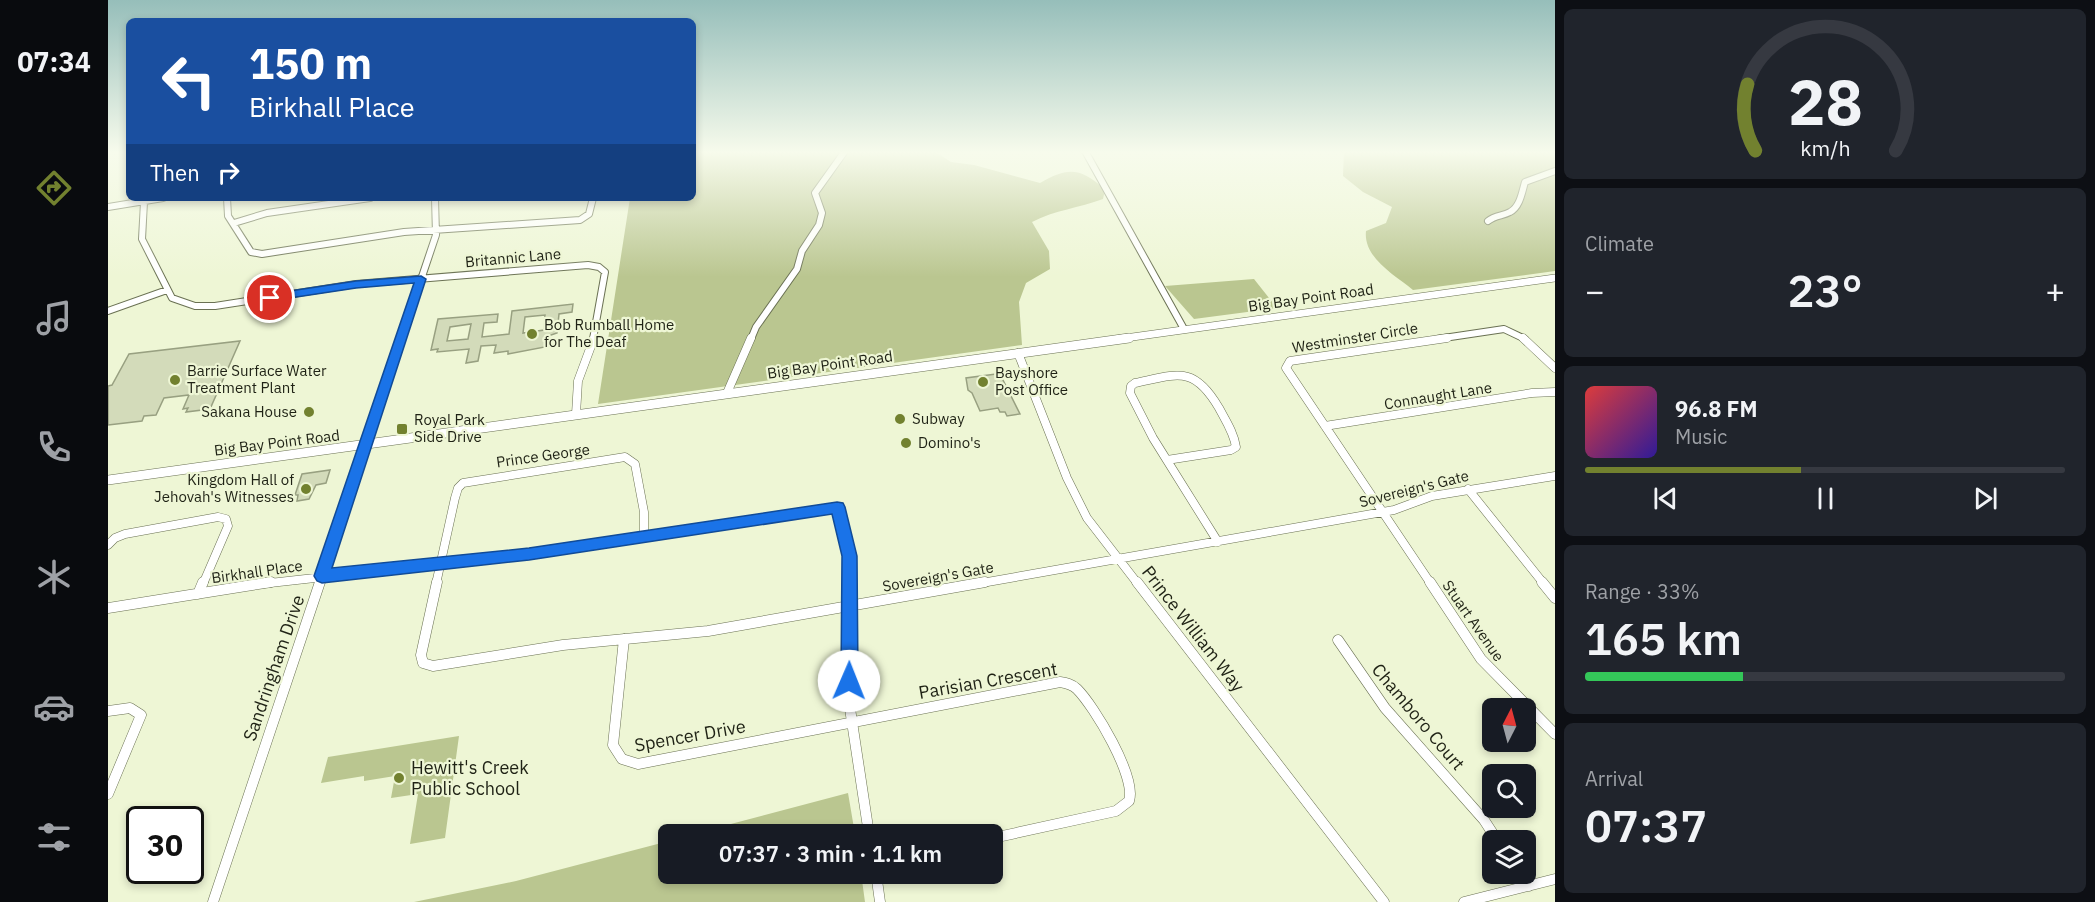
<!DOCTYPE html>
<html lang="en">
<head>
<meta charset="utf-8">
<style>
	body { margin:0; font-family:"IBM Plex Sans",sans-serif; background:#20242c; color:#f1f3f6; height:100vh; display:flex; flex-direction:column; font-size:22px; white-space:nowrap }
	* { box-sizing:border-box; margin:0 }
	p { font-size:20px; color:#9ea1a6 }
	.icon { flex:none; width:33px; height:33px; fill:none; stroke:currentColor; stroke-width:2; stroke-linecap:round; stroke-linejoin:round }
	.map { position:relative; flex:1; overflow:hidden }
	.side { display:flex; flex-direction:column; gap:9px; padding:9px; background:#0d0f14; width:540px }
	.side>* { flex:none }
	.hud { position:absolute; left:18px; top:18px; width:570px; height:183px; border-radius:9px; box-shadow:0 3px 9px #0003; background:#1a4fa0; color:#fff; overflow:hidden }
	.needle { width:39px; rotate:6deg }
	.fabs { position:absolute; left:1374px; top:698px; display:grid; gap:12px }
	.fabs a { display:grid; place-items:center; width:54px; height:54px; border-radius:9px; background:#171b24; box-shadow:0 3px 9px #0003; font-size:30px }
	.speed { position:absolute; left:18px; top:806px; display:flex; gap:12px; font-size:30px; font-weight:700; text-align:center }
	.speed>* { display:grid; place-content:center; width:78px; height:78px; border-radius:50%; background:#171b24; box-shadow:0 3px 9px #0003; line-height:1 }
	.speed .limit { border:3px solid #111; border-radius:9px; background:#fff; color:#111 }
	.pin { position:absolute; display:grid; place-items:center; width:51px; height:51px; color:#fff; margin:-26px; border:3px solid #fff; border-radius:50%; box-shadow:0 2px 6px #0007 }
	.me { position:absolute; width:66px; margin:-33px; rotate:1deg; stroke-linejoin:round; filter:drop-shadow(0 0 4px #0008) }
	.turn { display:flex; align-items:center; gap:21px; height:126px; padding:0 24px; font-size:27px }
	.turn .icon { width:78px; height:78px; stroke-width:2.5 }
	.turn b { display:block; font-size:42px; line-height:51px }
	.then { display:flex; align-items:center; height:57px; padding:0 24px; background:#0003; gap:12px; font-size:22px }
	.big { font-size:45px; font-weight:600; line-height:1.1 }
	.side .tile { flex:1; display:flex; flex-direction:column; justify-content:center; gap:9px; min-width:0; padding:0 21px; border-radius:9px; background:#20242c }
	.side .dial { align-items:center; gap:0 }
	.dial svg { height:156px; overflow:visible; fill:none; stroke:#363941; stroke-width:7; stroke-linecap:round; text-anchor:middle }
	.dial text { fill:#f1f3f6; stroke:none }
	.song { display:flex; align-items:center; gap:18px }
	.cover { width:72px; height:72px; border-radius:9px; background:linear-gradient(135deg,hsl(0 70% 55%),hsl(250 70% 35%)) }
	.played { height:6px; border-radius:3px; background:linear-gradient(90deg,#72812f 45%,#363941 45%) }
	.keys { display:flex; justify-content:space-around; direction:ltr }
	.heat { display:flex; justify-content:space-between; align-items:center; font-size:33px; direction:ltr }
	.charge { height:9px; border-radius:4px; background:linear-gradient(90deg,#34c759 33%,#363941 0) }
	.trip { position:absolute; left:550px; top:824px; width:345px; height:60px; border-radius:9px; background:#171b24; box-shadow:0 3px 9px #0003; font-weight:600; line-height:60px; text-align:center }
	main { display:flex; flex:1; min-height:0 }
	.tabs { display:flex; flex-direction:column; width:108px; justify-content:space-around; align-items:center; background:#090b0e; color:#9ea1a6 }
	.tabs .icon { width:42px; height:42px }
	.tabs .active { color:#72812f }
	.tabs b { font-size:27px; color:#f1f3f6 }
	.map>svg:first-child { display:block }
</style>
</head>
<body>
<main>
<nav class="tabs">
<b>07:34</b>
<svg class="icon active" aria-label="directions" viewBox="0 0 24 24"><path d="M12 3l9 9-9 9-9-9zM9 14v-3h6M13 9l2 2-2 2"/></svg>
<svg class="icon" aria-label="music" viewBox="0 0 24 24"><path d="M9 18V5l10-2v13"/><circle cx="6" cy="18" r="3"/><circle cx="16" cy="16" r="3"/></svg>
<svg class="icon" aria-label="phone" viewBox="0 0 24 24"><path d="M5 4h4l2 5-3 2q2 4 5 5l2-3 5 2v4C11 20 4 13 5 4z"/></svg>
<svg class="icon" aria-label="climate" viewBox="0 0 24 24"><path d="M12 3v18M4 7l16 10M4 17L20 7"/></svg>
<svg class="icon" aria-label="car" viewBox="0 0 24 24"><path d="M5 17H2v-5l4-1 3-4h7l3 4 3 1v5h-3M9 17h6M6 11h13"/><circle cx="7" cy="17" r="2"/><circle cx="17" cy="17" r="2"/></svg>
<svg class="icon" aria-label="filters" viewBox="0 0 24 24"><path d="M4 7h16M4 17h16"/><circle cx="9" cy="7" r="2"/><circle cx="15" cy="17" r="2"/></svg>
</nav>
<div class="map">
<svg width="1447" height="902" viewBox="0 0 1447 902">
	<rect width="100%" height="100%" fill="#eef6d5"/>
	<path fill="#bac690" d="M 585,151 L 826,151 L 843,162 L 866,165 L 932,183 C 959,167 973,167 997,190 L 995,199 C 971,208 947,210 924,222 L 941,251 L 942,269 L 918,283 L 911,302 L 914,345 L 490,404 L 522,198 L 585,198 Z
		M 1236,151 L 1447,151 L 1447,271 L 1305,290 C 1287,275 1255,258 1258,231 L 1278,223 L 1284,207 L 1255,192 L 1235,176 Z
		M 1146,279 L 1169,308 L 1086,319 L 1057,286 Z
		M 351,736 L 337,838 L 302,844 L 310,794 L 283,798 L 287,776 L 256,781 L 256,776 L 213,783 L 220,757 Z
		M 740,793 L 747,834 L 585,834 Z
		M 561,841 L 561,873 L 753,873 L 757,902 L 306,902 L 408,881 Z"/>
	<path fill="#d3dbba" stroke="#98a081" stroke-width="1.5" fill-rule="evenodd" d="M 465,304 L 464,312 L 451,314 L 449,333 L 437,337 L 437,347 L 400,354 L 400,351 L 386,353 L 388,345 L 373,346 L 370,361 L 358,363 L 361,349 L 329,352 L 330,349 L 323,350 L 330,319 L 390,314 L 389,322 L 376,323 L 374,337 L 401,334 L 404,311 ZM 437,315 L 436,330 L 415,333 L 417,317 ZM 363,324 L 360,339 L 339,341 L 342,327 Z
		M 132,341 L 102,409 L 78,412 L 80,408 L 75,409 L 81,395 L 56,398 L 48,415 L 36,416 L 34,421 L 0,425 L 0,386 L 4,385 L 21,354 Z
		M 888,374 L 893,376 L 912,414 L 899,416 L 897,412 L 892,412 L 890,408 L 872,411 L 864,393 L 860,390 L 858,378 Z
		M 222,470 L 218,483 L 208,485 L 201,499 L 189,501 L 190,495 L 187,495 L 194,474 Z"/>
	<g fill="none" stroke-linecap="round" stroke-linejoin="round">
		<g stroke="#6a7153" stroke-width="8">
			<path id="minor-far2" d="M 977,151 L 1076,329
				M 119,198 L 120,216 L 143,252 L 154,254 L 296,232 L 472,220 L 481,214 L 485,198
				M 36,202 L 34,239 L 64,298 L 87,306 L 107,306 L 248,284 L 480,265 L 491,267 L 497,272 L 485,339
				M 0,207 L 55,198
				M 1380,221 C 1387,215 1395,216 1402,212 C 1412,207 1414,192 1417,182 L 1447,171
				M 126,223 L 159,213 L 262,198
				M 0,311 L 59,290
				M 293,339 L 328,235 L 327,198
				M 643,339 L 648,327 L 689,269 L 694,251 L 711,225 L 714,213 L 707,193 L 737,151
				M 1329,339 L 1396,329 L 1417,339"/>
		</g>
		<g stroke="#6a7153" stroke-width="9">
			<path id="minor-far1" d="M 1415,338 L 1447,368
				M 910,353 L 959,478 L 979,518 L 1030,584
				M 619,393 L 643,338
				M 468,414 L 470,381 L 486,338
				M 1217,426 L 1424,393 L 1447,392
				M 1059,460 L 1123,450 L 1128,447 C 1126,433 1118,421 1111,408 C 1086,365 1070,374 1027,383 L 1023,386 L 1022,393 L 1045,438 L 1110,542
				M 1360,489 L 1436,584
				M 0,545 L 7,538 L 17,534 L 110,517 L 118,519 L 120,526 L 95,584
				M 153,584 L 421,554 L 729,508 L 742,556 L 742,584
				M 211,584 L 294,338
				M 328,584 L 347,498 L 350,488 L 355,483 L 517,457 L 527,464 L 536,512 L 536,537
				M 868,584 L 1286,510 L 1324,496 L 1447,476
				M 1323,584 L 1178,368 L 1182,361 L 1339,338"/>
		</g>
		<g stroke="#6a7153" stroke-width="11">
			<path id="minor" d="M 329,582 L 313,655 L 315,663 L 325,666 L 455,645 L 600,631 L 877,582
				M 742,582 L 741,702 L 761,834
				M 1029,582 L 1276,902
				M 1322,582 L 1373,659 L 1447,734
				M 1434,582 L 1447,598
				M 90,594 L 95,582
				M 0,608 L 163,582
				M 516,639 L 505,745 L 514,759 L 530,764 L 952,682 C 958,683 964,684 969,689 C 986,706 1029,777 1021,801 L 1008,811 L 885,838
				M 1230,640 L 1277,708 L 1376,820 L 1389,840
				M 0,711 L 22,708 L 33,715 L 0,794
				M 768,873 L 772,902
				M 1412,873 L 1421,886
				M 105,902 L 212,582
				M 1356,902 L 1447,879"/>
		</g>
		<g stroke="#6a7153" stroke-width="8">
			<path id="major-far1" d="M 1010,339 L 1447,278"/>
		</g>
		<g stroke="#6a7153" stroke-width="10">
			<path id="major" d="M 0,480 L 1021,338"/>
		</g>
		<use href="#minor-far2" stroke="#fff" stroke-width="6"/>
		<use href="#minor-far1" stroke="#fff" stroke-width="8"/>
		<use href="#minor" stroke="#fff" stroke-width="10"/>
		<use href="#major-far1" stroke="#fff" stroke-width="7"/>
		<use href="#major" stroke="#fff" stroke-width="9"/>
	</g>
	<linearGradient id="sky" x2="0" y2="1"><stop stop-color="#96beba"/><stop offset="0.55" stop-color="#f7fbec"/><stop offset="1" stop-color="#f7fbec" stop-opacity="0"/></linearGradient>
	<rect width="1447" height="277" fill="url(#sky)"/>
	<path fill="#1a73e8" stroke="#114b97" stroke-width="1.5" d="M 313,276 L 318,279 L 224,568 L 421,548 L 729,502 L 735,503 L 737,507 L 749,556 L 750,681 L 747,686 L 741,689 L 735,686 L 733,681 L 734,556 L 724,514 L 421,560 L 214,583 L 209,581 L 206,576 L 306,283 L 248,288 L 162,301 L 156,298 L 162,294 L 248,281 Z"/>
	<g fill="#72812f" stroke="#eef6d5" stroke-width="2">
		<circle cx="424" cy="334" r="6"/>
		<circle cx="67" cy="380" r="6"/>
		<circle cx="875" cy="382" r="6"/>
		<circle cx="201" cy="412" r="6"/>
		<circle cx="792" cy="419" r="6"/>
		<rect x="288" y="423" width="12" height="12" rx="3"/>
		<circle cx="798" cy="443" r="6"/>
		<circle cx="198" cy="489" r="6"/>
		<circle cx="291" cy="778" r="6"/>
	</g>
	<g text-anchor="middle" stroke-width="4.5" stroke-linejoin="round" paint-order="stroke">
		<g font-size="15" fill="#1f2215" stroke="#eef6d5">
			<text transform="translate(405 258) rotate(-5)" y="5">Britannic Lane</text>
			<text transform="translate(1203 298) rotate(-8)" y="5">Big Bay Point Road</text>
			<text transform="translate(1247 338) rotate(-9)" y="5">Westminster Circle</text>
			<text transform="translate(722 365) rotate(-8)" y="5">Big Bay Point Road</text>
			<text transform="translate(1330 396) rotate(-9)" y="5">Connaught Lane</text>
			<text transform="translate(169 443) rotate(-7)" y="5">Big Bay Point Road</text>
			<text transform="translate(435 456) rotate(-8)" y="5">Prince George</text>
			<text transform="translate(1306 489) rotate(-14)" y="5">Sovereign's Gate</text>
			<text transform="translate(149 572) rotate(-8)" y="5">Birkhall Place</text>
			<text transform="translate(830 577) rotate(-10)" y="5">Sovereign's Gate</text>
			<text transform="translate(1365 621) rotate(55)" y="5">Stuart Avenue</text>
		</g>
		<g font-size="15" fill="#1f2215" stroke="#eef6d5" text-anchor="start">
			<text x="436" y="330">Bob Rumball Home<tspan x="436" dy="17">for The Deaf</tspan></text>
			<text x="79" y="376">Barrie Surface Water<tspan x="79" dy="17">Treatment Plant</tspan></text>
			<text x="887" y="378">Bayshore<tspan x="887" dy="17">Post Office</tspan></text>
			<text x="189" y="417" text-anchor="end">Sakana House</text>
			<text x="804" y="424">Subway</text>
			<text x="306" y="425">Royal Park<tspan x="306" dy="17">Side Drive</tspan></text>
			<text x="810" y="448">Domino's</text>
			<text x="186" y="485" text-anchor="end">Kingdom Hall of<tspan x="186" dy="17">Jehovah's Witnesses</tspan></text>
		</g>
		<g font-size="18" fill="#1f2215" stroke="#eef6d5">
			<text transform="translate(1085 629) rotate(52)" y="6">Prince William Way</text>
			<text transform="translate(166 668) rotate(-71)" y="6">Sandringham Drive</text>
			<text transform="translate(880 681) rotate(-10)" y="6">Parisian Crescent</text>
			<text transform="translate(1310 717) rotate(50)" y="6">Chamboro Court</text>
			<text transform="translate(582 736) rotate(-10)" y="6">Spencer Drive</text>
		</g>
		<g font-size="18" fill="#1f2215" stroke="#eef6d5" text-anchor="start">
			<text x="303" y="774">Hewitt's Creek<tspan x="303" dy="21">Public School</tspan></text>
		</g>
	</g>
</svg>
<div class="fabs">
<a><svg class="needle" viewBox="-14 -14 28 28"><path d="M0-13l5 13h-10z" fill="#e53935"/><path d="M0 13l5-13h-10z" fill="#9ea1a6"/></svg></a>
<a><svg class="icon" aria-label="search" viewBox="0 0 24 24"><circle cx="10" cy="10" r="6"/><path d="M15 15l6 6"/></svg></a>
<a><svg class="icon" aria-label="layers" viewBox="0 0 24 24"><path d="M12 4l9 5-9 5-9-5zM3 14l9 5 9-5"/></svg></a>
</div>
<div class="speed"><div class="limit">30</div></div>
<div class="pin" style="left:162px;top:298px;background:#d93025"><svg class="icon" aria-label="arrive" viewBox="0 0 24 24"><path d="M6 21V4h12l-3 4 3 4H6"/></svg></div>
<svg class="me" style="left:741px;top:681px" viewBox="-20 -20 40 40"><circle r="19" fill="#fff"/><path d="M0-13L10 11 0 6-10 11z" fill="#1a73e8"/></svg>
<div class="trip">07:37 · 3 min · 1.1 km</div>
<div class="hud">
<div class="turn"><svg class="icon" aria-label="left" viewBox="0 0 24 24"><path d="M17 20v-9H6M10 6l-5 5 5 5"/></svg><div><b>150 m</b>Birkhall Place</div></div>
<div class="then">Then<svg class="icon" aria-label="right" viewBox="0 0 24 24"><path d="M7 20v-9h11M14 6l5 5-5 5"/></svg></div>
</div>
</div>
<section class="side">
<div class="tile dial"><svg viewBox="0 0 100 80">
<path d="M14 69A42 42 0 1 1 86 69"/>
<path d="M14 69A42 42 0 0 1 10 35" stroke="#72812f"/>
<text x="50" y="56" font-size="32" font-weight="700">28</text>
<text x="50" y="72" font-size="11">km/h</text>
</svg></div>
<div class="tile"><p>Climate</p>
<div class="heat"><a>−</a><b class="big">23°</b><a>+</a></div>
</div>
<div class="tile">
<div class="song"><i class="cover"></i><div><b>96.8 FM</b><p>Music</p></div></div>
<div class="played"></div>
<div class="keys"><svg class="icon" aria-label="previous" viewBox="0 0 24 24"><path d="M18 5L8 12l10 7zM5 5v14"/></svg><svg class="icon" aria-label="pause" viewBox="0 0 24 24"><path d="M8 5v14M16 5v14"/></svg><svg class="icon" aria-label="next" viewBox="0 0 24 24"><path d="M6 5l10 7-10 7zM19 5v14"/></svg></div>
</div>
<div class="tile"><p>Range · 33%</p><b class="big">165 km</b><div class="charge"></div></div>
<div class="tile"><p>Arrival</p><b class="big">07:37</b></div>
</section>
</main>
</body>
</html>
